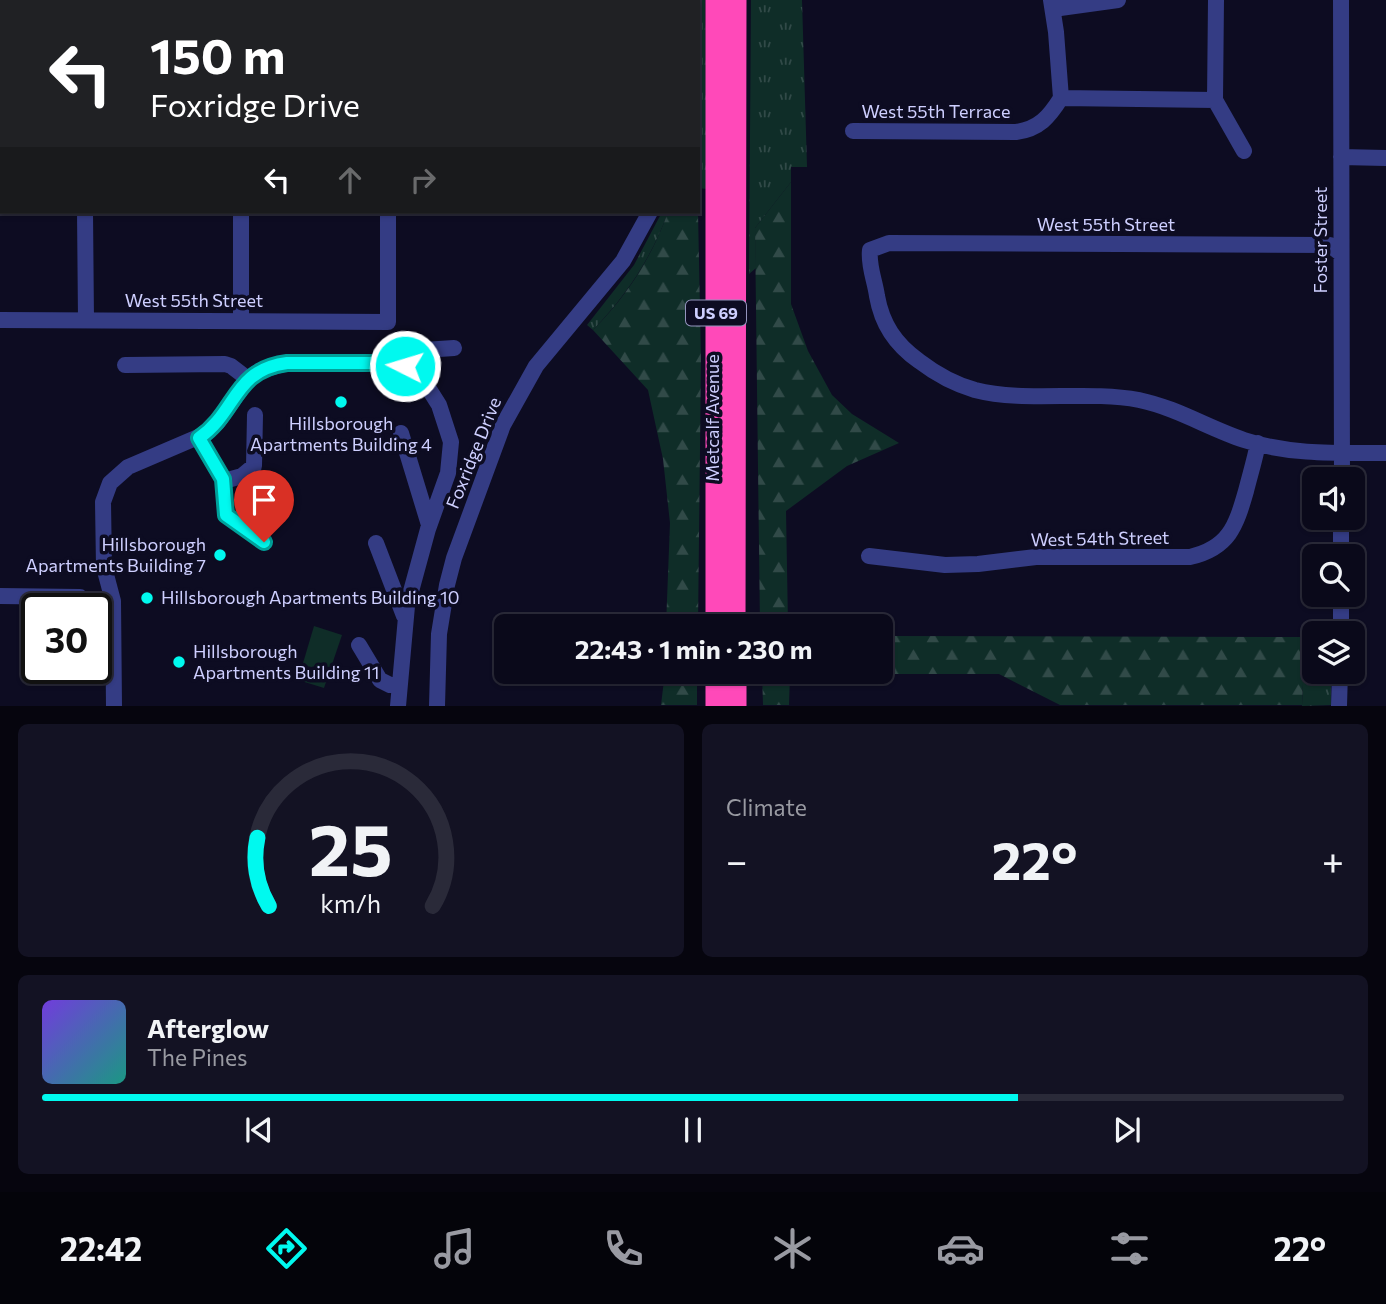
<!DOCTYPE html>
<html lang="en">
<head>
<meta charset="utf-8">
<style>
	body { margin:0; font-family:Commissioner,sans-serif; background:#131223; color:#f1f3f6; height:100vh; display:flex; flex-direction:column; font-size:26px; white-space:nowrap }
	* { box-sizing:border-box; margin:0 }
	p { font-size:23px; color:#999aa2 }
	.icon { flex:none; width:38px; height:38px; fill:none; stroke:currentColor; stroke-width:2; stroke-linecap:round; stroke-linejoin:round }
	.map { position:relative; height:706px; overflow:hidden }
	.panel { display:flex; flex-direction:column; gap:18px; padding:18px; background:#06050e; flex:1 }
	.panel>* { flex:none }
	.banner { position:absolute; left:0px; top:0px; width:700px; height:214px; box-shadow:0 2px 5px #0004,0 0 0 2px #2a2a39; background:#202124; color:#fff; overflow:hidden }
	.buttons { position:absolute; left:1302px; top:467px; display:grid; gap:14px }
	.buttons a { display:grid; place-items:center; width:63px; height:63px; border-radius:10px; background:#0a091a; box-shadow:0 2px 5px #0004,0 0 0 2px #2a2a39; font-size:35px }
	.speed { position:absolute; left:21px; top:593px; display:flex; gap:14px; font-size:35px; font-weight:700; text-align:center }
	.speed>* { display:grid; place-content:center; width:91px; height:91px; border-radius:50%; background:#0a091a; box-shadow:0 2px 5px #0004,0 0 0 2px #2a2a39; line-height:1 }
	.speed .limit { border:4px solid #111; border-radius:10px; background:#fff; color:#111 }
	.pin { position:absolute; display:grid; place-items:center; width:60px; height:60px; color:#fff; margin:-72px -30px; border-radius:50% 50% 50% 0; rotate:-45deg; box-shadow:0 0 7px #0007 }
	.pin .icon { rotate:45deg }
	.me { position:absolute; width:77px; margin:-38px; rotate:275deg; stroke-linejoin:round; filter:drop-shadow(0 0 5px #0008) }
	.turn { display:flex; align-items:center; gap:24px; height:147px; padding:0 35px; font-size:32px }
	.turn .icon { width:91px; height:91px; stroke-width:2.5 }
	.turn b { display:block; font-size:49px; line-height:60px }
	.lanes { display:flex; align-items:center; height:66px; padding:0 35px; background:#0003; justify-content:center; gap:35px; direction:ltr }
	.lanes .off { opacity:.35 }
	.big { font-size:52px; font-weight:700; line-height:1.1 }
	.panel .widget { flex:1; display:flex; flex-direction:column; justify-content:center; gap:10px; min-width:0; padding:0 24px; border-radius:10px; background:#131223 }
	.panel .dial { align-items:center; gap:0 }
	.dial svg { height:182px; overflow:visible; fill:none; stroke:#2a2a39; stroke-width:7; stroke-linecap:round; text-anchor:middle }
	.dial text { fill:#f1f3f6; stroke:none }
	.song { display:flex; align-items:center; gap:21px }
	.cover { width:84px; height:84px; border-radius:10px; background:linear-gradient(135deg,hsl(260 70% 55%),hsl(170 70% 35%)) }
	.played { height:7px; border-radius:4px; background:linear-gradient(90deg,#00f9ef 75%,#2a2a39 75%) }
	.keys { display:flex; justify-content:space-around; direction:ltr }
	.heat { display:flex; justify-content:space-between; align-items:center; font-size:38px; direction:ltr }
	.panel .tiles { flex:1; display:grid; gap:18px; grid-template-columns:1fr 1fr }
	.widget:last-child { grid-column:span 2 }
	.trip { position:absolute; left:494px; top:614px; width:399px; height:70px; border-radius:10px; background:#0a091a; box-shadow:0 2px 5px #0004,0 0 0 2px #2a2a39; font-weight:700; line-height:70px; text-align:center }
	.tab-bar { display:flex; height:112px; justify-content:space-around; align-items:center; background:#04040a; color:#999aa2 }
	.tab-bar .icon { width:49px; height:49px }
	.tab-bar .active { color:#00f9ef }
	.tab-bar b { font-size:32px; color:#f1f3f6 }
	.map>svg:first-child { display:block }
</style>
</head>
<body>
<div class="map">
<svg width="1386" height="706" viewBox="0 0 1386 706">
	<defs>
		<pattern id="grass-tufts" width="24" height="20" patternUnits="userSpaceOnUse" patternTransform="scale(1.75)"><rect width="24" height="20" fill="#0f2d28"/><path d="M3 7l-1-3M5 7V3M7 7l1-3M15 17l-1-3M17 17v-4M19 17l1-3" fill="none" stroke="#314a48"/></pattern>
		<pattern id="forest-firs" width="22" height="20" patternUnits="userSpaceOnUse" patternTransform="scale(1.75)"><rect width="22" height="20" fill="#0f2d28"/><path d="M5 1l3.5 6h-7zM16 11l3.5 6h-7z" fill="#314a48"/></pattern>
	</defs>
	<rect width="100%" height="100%" fill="#0d0c22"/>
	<path fill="url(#grass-tufts)" d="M 681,0 L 705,0 L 707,189 L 698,188 L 698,2 Z
		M 751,0 L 802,0 L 807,167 L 791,167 L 791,182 L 755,228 L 756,268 L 749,274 Z
		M 662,212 L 668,212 C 652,257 626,296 593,330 L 587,325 L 634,265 Z
		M 1316,672 L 1331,672 L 1331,705 L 1302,706 L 1303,683 Z"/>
	<path fill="url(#forest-firs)" d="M 791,182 L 791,304 L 808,351 L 832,395 L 852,414 L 899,443 L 847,466 L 786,511 L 788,626 L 760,626 L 755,228 Z
		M 668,212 L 698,212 L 701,359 L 698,626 L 666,626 L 670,523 L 663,459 L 648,390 L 593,330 C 627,296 652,257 668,212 Z
		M 880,636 L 1314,637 L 1316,672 L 1303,683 L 1302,705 L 1060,705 L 999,674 L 790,674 L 789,705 L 763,705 L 762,672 L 880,672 Z
		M 665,672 L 697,672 L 697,705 L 661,705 Z"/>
	<path fill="#0f2d28" d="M 314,626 L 342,635 L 324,688 L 298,680 Z"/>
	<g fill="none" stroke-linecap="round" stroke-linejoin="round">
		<path stroke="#343c84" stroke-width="16" d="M 74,0 L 81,2
			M 671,0 L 671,2
			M 1051,0 L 1056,32 L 1061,98
			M 1341,0 L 1342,480
			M 241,2 L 241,0
			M 1053,9 L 1118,0
			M 1215,100 L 1216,0
			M 1215,100 L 1244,151
			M 853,131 L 1016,132 C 1039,129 1049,117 1061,98 L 1215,100
			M 1341,157 L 1386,158
			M 85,212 L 86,320
			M 241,212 L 241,321
			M 1340,253 L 1330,245 L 889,243 L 870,250 C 868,265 875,281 877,296 C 882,324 895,344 919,361 C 936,374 954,384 975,390 C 1025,403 1087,390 1139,400 C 1177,408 1208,428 1244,440 C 1290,455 1338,453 1386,453
			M 0,320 L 388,322 L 388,212
			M 125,365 L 225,364 L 231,366 L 248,379
			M 410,369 L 424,350 L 454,348
			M 401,433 L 429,525
			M 199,437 L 223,479 L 226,515 L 264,542
			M 224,481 L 242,476 L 254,466 L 255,415
			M 376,543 L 404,616
			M 869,556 L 945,565 L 978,564 L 1036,557 L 1190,557 C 1229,548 1236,526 1246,491 C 1250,475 1255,459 1258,443
			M 1341,556 L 1341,518
			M 0,596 L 80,597
			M 1341,634 L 1341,595
			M 359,645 L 380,680 L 390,685 L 399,684
			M 114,706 L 113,601 L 104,567 L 103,502 L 110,483 L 128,467 L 205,434 L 218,422 L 249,378 L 259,371 L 287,363 L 363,363 L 399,364 L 422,378 L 439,405 L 451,442 L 448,473 L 428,529 L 407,606 L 398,706
			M 437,706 L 439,634 L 447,585 L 454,558 L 503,425 L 536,366 L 623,261 L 650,212
			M 1339,706 L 1340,672"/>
		<path stroke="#ff49b9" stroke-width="21" d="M 716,0 L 716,626
			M 735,626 L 736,0
			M 716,672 L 716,706
			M 736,672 L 736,706"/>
	</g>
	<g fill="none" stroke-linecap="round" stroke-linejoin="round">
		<g stroke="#00a29b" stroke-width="18">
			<path id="route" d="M 264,542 L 226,515 L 223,479 L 199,438 C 237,412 233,370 287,363 L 396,363 L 405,366"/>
		</g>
		<use href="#route" stroke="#00f9ef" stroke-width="12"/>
	</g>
	<g fill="#00f9ef" stroke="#0d0c22" stroke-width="2.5">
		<circle cx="341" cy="402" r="7"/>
		<circle cx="220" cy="555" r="7"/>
		<circle cx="147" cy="598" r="7"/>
		<circle cx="179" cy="662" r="7"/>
	</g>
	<g text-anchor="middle" stroke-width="7" stroke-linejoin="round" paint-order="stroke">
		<rect fill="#0d0c22" stroke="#9494bd" stroke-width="2" x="686" y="300.5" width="60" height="25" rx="5"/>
		<g font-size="16" font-weight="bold" fill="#cecfff">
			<text x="716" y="319">US 69</text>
		</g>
		<g font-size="18" fill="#cecfff" stroke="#0d0c22">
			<text x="936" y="118">West 55th Terrace</text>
			<text x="1106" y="231">West 55th Street</text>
			<text transform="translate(1321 240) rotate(-90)" y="6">Foster Street</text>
			<text x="194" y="307">West 55th Street</text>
			<text transform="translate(713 418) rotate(-90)" y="6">Metcalf Avenue</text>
			<text transform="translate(474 453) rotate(-68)" y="6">Foxridge Drive</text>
			<text transform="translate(1100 539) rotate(-1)" y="6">West 54th Street</text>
		</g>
		<g font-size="18" fill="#cecfff" stroke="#0d0c22" text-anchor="start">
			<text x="341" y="430" text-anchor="middle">Hillsborough<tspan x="341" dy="21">Apartments Building 4</tspan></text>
			<text x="206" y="551" text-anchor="end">Hillsborough<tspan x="206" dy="21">Apartments Building 7</tspan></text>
			<text x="161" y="604">Hillsborough Apartments Building 10</text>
			<text x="193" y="658">Hillsborough<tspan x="193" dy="21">Apartments Building 11</tspan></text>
		</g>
	</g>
</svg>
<div class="buttons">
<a><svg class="icon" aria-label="sound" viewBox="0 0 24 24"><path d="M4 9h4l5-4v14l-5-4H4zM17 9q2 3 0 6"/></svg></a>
<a><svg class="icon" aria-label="search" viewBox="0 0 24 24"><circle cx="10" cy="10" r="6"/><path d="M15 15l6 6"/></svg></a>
<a><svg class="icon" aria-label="layers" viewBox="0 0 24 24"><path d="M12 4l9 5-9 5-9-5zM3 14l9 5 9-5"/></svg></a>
</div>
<div class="speed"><div class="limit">30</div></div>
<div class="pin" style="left:264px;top:542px;background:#d93025"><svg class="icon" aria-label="arrive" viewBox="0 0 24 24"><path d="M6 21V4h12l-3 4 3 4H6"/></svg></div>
<svg class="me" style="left:405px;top:366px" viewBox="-20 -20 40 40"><circle r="17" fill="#00f9ef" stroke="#fff" stroke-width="3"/><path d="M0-11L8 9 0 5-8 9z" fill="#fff"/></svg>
<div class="trip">22:43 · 1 min · 230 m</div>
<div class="banner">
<div class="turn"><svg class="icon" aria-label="left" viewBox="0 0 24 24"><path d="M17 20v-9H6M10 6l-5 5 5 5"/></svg><div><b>150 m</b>Foxridge Drive</div></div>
<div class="lanes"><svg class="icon" aria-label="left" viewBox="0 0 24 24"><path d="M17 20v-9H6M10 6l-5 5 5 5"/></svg><svg class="icon off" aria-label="ahead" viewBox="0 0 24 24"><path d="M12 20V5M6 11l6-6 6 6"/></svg><svg class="icon off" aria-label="right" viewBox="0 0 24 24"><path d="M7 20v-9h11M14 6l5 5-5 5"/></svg></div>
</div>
</div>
<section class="panel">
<div class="tiles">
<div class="widget dial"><svg viewBox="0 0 100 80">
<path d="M14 69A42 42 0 1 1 86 69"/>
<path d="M14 69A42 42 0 0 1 9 39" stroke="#00f9ef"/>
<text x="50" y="56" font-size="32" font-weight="700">25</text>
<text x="50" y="72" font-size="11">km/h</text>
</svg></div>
<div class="widget"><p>Climate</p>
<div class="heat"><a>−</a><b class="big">22°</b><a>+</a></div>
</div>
<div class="widget">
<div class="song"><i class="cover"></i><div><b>Afterglow</b><p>The Pines</p></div></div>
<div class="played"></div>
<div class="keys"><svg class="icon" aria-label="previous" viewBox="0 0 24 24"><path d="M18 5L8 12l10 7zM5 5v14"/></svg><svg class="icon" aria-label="pause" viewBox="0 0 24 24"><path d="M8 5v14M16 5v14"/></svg><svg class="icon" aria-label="next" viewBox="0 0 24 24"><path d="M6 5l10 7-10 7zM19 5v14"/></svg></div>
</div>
</div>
</section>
<nav class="tab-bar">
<b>22:42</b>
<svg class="icon active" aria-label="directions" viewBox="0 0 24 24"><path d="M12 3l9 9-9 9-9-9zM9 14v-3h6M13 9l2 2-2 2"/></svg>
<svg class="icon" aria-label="music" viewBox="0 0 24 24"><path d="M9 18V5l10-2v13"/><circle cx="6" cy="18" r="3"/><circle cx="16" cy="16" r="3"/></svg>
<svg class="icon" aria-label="phone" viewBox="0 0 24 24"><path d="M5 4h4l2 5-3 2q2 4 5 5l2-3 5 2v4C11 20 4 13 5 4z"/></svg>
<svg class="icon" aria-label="climate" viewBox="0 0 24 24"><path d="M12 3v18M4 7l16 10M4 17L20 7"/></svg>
<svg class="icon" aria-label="car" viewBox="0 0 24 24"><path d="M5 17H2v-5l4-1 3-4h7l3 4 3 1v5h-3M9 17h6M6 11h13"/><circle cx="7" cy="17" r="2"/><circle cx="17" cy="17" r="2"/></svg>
<svg class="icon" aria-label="filters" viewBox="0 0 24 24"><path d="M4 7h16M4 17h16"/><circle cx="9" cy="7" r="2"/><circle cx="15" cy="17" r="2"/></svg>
<b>22°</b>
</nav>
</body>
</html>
